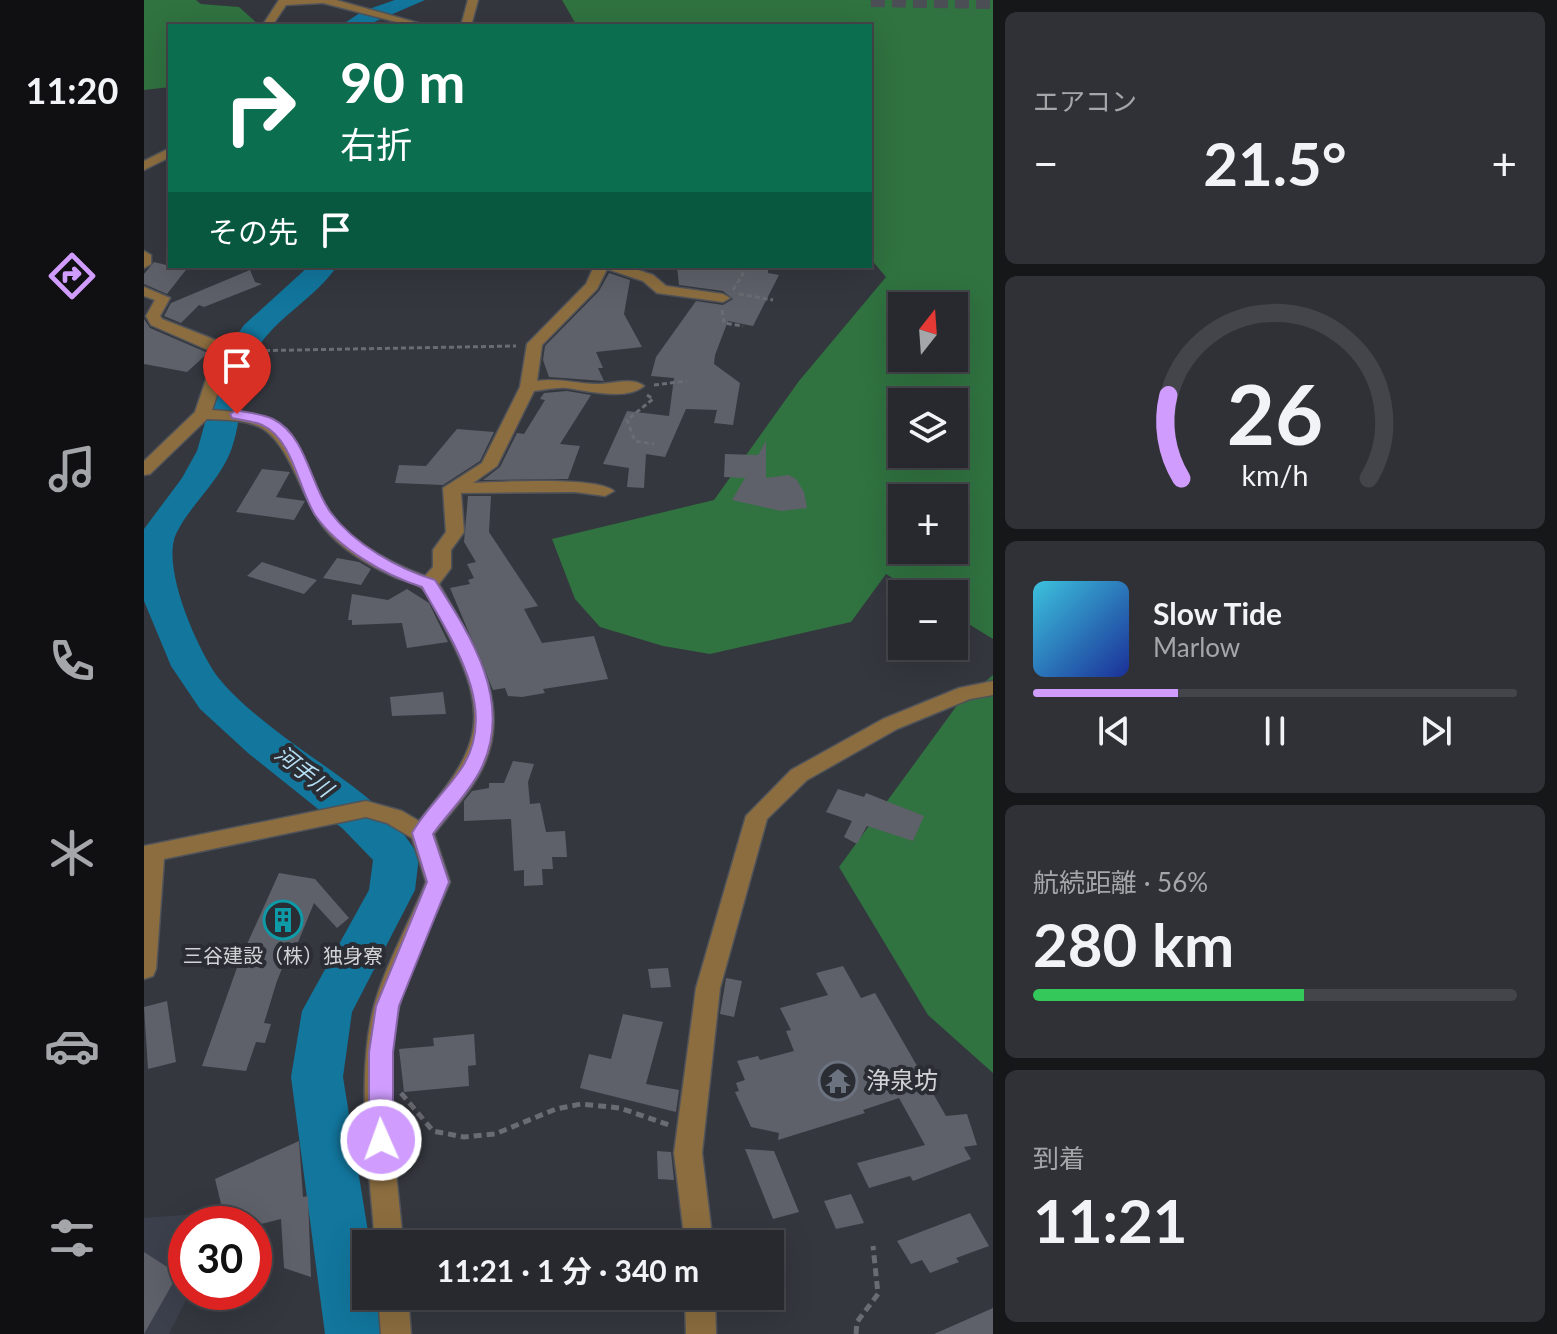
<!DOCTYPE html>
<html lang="ja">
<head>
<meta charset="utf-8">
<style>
	body { margin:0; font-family:Lato,"Noto Sans JP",sans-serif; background:#2f3136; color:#f1f3f6; height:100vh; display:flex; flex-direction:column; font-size:30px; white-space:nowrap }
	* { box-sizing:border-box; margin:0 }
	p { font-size:26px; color:#a4a6aa }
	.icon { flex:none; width:44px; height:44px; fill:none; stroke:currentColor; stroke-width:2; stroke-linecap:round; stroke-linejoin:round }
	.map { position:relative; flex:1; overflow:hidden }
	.sheet { display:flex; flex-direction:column; gap:12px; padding:12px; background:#151719; width:564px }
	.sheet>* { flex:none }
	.top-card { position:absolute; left:24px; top:24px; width:704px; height:244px; border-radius:0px; box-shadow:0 8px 32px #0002,0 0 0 2px #43454a; background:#0b6e4f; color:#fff; overflow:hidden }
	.needle { width:52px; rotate:17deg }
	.buttons { position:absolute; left:744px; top:292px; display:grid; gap:16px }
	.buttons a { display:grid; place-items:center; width:80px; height:80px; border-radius:0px; background:#27292e; box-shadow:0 8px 32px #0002,0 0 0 2px #43454a; font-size:40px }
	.speed { position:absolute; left:24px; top:1206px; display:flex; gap:16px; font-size:40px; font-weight:700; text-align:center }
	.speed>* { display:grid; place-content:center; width:104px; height:104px; border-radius:50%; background:#27292e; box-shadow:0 8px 32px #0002,0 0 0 2px #43454a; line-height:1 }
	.speed .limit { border:12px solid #d22; background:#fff; color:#111 }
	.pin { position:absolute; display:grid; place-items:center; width:68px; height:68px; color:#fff; margin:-82px -34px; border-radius:50% 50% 50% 0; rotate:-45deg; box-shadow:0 0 8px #0007 }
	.pin .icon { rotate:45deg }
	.me { position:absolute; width:88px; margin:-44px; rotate:358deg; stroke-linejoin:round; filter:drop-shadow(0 0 6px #0008) }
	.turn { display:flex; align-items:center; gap:28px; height:168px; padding:0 40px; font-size:36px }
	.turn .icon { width:104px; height:104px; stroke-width:2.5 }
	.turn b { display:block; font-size:56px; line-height:68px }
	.then { display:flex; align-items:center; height:76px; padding:0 40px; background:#0003; gap:16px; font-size:30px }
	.big { font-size:60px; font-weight:700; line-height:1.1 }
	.sheet .tile { flex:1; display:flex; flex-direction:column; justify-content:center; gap:12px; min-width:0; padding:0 28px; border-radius:12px; background:#2f3136 }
	.sheet .dial { align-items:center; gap:0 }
	.dial svg { height:208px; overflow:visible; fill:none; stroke:#43454a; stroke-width:7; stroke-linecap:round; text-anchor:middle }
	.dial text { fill:#f1f3f6; stroke:none }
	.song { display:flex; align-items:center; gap:24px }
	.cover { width:96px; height:96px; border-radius:12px; background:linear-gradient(135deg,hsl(190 70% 55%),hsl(230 70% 35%)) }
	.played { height:8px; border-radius:4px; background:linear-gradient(90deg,#d09dff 30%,#43454a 30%) }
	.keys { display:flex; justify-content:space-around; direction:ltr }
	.heat { display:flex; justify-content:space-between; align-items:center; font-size:44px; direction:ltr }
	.charge { height:12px; border-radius:6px; background:linear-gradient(90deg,#34c759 56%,#43454a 0) }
	.trip { position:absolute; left:208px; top:1230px; width:432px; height:80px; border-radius:0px; background:#27292e; box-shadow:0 8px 32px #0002,0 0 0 2px #43454a; font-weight:700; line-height:80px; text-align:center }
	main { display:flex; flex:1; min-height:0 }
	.tabs { display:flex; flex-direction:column; width:144px; justify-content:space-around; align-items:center; background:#101012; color:#a4a6aa }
	.tabs .icon { width:56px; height:56px }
	.tabs .active { color:#d09dff }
	.tabs b { font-size:36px; color:#f1f3f6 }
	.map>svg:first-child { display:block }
</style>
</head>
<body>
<main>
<nav class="tabs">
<b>11:20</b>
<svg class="icon active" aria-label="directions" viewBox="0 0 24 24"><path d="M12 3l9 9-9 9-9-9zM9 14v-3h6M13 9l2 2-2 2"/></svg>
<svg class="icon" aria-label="music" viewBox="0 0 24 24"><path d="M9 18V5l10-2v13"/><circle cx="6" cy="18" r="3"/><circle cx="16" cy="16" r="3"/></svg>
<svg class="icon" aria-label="phone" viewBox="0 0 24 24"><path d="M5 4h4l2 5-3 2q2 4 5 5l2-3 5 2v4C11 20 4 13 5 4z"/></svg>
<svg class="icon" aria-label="climate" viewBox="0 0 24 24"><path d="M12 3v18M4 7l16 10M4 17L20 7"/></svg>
<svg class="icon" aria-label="car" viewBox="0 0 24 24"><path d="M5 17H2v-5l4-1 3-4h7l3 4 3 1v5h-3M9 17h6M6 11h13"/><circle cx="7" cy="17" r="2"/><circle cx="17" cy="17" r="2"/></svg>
<svg class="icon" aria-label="filters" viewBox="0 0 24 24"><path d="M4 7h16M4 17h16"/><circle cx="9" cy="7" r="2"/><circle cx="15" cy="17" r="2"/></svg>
</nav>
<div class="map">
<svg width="849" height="1334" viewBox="0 0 849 1334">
	<rect width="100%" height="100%" fill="#34373e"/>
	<path fill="#3c404d" d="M 66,1213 L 66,1224 L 42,1224 L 42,1292 L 46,1292 L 25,1334 L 0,1334 L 0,1218 Z"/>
	<path fill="#307240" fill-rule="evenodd" d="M 0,0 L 52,0 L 57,4 L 95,7 L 114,24 L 26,26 L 26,87 L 0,90 Z
		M 418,0 L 849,0 L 849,639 L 810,615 L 810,594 L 775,594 L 742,574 L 707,622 L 566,654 L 519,646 L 456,627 L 431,599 L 408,539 L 570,500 L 655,381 L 742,277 L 726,258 L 726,26 L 433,26 ZM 758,306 L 810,306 L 810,358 L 758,358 ZM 758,402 L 810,402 L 810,454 L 758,454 ZM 758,498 L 810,498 L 810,550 L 758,550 Z
		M 849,675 L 849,1073 L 784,1015 L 695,867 L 814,704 Z"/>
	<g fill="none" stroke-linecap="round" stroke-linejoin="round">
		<path fill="#12769d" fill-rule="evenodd" d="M 251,0 L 281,0 L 221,26 L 196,26 L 219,11 Z
			M 165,266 L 193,266 C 172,297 138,314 117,343 C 95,374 100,419 86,453 C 73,484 46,505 32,534 C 17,567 53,648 73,676 C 88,695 107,711 126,726 C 175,766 244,800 275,857 L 271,890 L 208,1012 L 199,1077 L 226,1244 L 222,1244 L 222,1296 L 235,1296 L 241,1334 L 181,1334 L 147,1077 L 158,1011 L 225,890 L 229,860 L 199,829 L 104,753 L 56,709 L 27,666 L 0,601 L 0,529 L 38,478 L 53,451 L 81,352 L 100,325 Z"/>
	</g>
	<path fill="#5e6169" d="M 10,262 L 26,266 L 45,266 L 23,294 L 0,284 L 0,274 Z
		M 533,266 L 624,270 L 624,273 L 635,275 L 609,326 L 584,321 L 571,355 L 570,364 L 596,383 L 589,425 L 570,423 L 573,410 L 542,409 L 521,457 L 502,454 L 500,488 L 483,487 L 485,468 L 459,464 L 483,411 L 525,416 L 530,378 L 507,376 L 512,357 L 552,301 L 579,305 L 589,299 L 579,291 L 535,285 Z
		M 106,270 L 111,282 L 118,284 L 60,307 L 55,305 L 37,323 L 20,316 L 27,303 Z
		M 465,273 L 486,280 L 480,314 L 498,347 L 452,352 L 459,368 L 454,368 L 460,381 L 405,377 L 399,360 L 401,346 L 455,291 Z
		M 0,319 L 6,328 L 64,353 L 43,372 L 0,364 Z
		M 423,391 L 447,395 L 416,444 L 436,446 L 424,479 L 339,480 L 356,467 L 373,433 L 380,434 L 401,400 L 396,399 L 400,393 Z
		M 313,429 L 350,432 L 336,461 L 299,485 L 251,483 L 255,465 L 282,466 Z
		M 622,441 L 622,478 L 645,475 L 652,479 L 660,492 L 663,508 L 637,511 L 588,500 L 601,478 L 580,477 L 581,454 L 614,455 Z
		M 118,469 L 146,472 L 132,497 L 161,501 L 150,520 L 92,512 Z
		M 324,496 L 347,496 L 345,532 L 394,606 L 380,609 L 398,643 L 450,636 L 464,679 L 399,689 L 401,693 L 378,697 L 364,696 L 361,688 L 349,690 L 306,588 L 326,584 L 324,580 L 330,578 L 323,564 L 332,562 L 320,542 Z
		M 193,558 L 215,562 L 227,569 L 217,585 L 179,578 Z
		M 118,562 L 173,580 L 160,594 L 103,576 Z
		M 263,589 L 285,603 L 304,642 L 263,648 L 258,623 L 208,625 L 208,620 L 204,620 L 208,594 L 244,600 Z
		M 299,692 L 302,714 L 248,716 L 246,697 Z
		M 369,761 L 390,764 L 384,782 L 386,804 L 396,803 L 402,832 L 421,831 L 423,857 L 408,857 L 409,869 L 398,869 L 399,885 L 380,886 L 380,870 L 370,871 L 367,819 L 320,821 L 320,801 L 328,791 L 345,788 L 345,783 L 360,783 Z
		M 694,789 L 720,797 L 722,793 L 780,816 L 769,841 L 723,826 L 713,844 L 700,837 L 708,821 L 682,812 Z
		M 135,873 L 171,879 L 205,918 L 193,928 L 170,903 L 148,957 L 143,956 L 133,981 L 120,1023 L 127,1024 L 121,1043 L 112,1042 L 102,1071 L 58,1066 L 95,962 Z
		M 699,966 L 717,998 L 731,993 L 802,1116 L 823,1114 L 833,1145 L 820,1147 L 827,1159 L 769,1181 L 766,1176 L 725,1188 L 713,1163 L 781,1145 L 755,1098 L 719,1110 L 721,1113 L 634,1140 L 635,1133 L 607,1127 L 591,1092 L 595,1091 L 592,1083 L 601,1080 L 593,1061 L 614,1056 L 616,1060 L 650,1051 L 642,1031 L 647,1030 L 636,1008 L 684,995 L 672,973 Z
		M 524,968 L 527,987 L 507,988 L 504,969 Z
		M 582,978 L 598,981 L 590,1017 L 576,1014 Z
		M 23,1001 L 32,1062 L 4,1069 L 0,1007 Z
		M 479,1014 L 519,1022 L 502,1084 L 535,1090 L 532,1112 L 436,1088 L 445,1054 L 467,1059 Z
		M 330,1034 L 332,1065 L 324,1066 L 325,1086 L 260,1092 L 255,1049 L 290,1046 L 289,1038 Z
		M 155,1141 L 159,1197 L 164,1196 L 167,1277 L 140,1268 L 137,1219 L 117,1224 L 43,1224 L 42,1216 L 78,1208 L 71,1179 Z
		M 601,1149 L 630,1151 L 655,1212 L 629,1219 Z
		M 513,1151 L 527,1152 L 530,1180 L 514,1179 Z
		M 707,1194 L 720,1223 L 692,1229 L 680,1201 Z
		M 826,1213 L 845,1246 L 812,1258 L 815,1262 L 786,1273 L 778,1260 L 767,1264 L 753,1241 Z
		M 0,1252 L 34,1274 L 0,1334 Z
		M 849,1308 L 849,1334 L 790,1334 Z"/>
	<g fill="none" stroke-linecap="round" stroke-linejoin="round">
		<path stroke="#4c4e55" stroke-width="14" stroke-dasharray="14 7" stroke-linecap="butt" d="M 727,0 L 849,2"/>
		<g stroke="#50535a" stroke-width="3">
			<path id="minor" d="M 135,0 L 192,0 L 285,26 L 268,26 L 179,3 L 142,5 L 128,26 L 118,26 Z
				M 324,0 L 334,0 L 327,26 L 317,26 Z
				M 26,148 L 26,157 L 0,170 L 0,161 Z
				M 0,251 L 7,255 L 7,264 L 0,268 Z
				M 450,266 L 482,266 L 509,275 L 522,286 L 579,294 L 586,298 L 579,302 L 513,293 L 499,281 L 463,269 L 453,289 L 398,345 L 393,381 C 418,378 427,383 450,384 C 465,385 488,376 500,386 C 482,401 445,391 423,388 C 412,387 400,390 390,391 L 353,466 L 329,483 C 356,482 453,476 470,491 L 461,496 L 431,492 L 317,493 L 320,532 L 307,550 L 307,568 L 295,584 C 327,640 371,704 338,769 C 326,793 306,813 290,834 L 306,882 C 290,920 265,968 255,1007 C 237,1082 253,1168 259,1244 L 231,1244 C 226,1170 211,1079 230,1006 C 241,966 266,921 282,882 L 268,838 L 243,823 L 222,817 L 20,859 L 12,969 L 9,976 L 0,979 L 0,846 L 222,801 L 258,811 L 275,821 C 333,751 349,722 305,636 C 299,625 286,595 278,588 C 271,582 257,580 250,577 C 224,565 198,550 180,528 C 157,500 145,436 111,425 C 96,419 79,420 63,419 L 6,474 L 0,475 L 0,461 L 51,412 L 71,353 L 7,325 L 2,316 L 11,300 L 0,296 L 0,287 L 26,298 L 16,316 L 18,319 L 79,343 L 87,353 L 68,410 C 165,415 142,446 186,512 C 207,543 247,563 281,576 L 289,567 L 289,550 L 302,532 L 299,488 L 338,463 L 376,387 L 383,344 L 442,284 Z
				M 849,681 L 849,695 L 826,699 L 753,729 L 663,780 L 623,819 L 576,988 L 558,1153 L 569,1244 L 541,1244 L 530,1153 L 552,988 L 602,816 L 647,770 L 739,719 L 815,688 Z
				M 234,1296 L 264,1296 L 267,1334 L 237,1334 Z
				M 541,1296 L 571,1296 L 572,1334 L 542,1334 Z"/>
		</g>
		<path stroke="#696c72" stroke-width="3" stroke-dasharray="5 3" stroke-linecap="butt" d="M 589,290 L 599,274 L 593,266
			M 595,294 L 629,300
			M 578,310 L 580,323 L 599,326
			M 97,351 L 372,346
			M 510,385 L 543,381
			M 503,395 L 509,399 L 483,420 L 491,441 L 510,444"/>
		<path stroke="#696c72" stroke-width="5" stroke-dasharray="8 5" stroke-linecap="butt" d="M 257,1093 L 289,1131 L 320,1137 L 351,1134 L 412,1109 L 437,1104 L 476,1108 L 525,1125
			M 712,1334 L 713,1322 L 734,1294 L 729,1246"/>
		<use href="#minor" fill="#8b6d3f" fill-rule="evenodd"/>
	</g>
	<path fill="#d09dff" stroke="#8766a6" stroke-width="2" d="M 93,410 C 104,413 119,414 129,419 C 163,436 166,485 187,513 C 210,544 254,569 291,580 C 327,636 370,702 337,769 C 326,792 304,813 289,834 L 305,882 L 255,1006 L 249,1052 L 249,1140 L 246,1148 L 237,1151 L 228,1148 L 225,1140 L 225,1052 L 232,1006 L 283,882 L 268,833 C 281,810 302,791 317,769 C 357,710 307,639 278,587 C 240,575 194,548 171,515 C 154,488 149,439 118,425 C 109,421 97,420 88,418 L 86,414 Z"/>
	<defs>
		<g id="building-ring" transform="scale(2)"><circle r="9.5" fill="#2a2d33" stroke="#0f9aa8" stroke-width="1.5"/><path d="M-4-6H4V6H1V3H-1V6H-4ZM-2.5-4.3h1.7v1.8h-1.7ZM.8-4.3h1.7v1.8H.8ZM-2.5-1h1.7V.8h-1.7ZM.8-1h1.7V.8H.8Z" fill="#0f9aa8"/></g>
		<g id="temple-ring" transform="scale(2)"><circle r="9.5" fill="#2a2d33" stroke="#6b7280" stroke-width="1.5"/><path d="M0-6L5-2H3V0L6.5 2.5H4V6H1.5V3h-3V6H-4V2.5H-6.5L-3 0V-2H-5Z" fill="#6b7280"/></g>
	</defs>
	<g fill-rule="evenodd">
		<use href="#building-ring" x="139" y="920"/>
		<use href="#temple-ring" x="694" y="1081"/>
	</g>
	<g text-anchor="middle" stroke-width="8" stroke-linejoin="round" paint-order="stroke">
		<g font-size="20" fill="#d1d3d7" stroke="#2a2d33">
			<text x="139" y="963">三谷建設（株）独身寮</text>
		</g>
		<g font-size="22" font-style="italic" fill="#b6dff5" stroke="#2a2d33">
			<text transform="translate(160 771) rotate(39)" y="8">河手川</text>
		</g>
		<g font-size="24" fill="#d1d3d7" stroke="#2a2d33" text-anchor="start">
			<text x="722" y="1089">浄泉坊</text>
		</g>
	</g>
</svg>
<div class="buttons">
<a><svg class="needle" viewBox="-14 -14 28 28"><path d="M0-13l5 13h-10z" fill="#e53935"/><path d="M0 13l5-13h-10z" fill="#a4a6aa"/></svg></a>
<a><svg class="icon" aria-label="layers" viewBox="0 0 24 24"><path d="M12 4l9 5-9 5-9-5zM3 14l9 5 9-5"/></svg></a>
<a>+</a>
<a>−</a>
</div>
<div class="speed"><div class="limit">30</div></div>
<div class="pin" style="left:93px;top:414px;background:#d93025"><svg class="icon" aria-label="arrive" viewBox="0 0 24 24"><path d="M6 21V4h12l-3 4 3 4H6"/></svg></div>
<svg class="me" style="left:237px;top:1140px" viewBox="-20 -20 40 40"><circle r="17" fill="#d09dff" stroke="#fff" stroke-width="3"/><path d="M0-11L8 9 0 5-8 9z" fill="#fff"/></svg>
<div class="trip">11:21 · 1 分 · 340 m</div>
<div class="top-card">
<div class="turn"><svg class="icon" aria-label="right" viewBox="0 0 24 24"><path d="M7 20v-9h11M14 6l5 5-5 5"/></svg><div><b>90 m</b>右折</div></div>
<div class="then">その先<svg class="icon" aria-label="arrive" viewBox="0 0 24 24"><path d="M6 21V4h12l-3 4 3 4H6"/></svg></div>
</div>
</div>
<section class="sheet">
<div class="tile"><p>エアコン</p>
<div class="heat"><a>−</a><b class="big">21.5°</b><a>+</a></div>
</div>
<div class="tile dial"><svg viewBox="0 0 100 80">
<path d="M14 69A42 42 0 1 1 86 69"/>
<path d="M14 69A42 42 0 0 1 9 37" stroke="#d09dff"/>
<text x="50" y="56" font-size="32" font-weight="700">26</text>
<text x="50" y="72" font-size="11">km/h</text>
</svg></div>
<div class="tile">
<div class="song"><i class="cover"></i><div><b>Slow Tide</b><p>Marlow</p></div></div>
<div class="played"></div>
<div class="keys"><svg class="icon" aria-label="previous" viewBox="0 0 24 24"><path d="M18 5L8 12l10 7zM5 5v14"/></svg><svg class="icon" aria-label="pause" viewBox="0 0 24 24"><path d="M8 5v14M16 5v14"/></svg><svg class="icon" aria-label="next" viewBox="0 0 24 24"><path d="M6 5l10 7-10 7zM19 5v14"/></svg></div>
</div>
<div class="tile"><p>航続距離 · 56%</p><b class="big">280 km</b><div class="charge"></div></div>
<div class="tile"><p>到着</p><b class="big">11:21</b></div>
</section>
</main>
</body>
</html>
